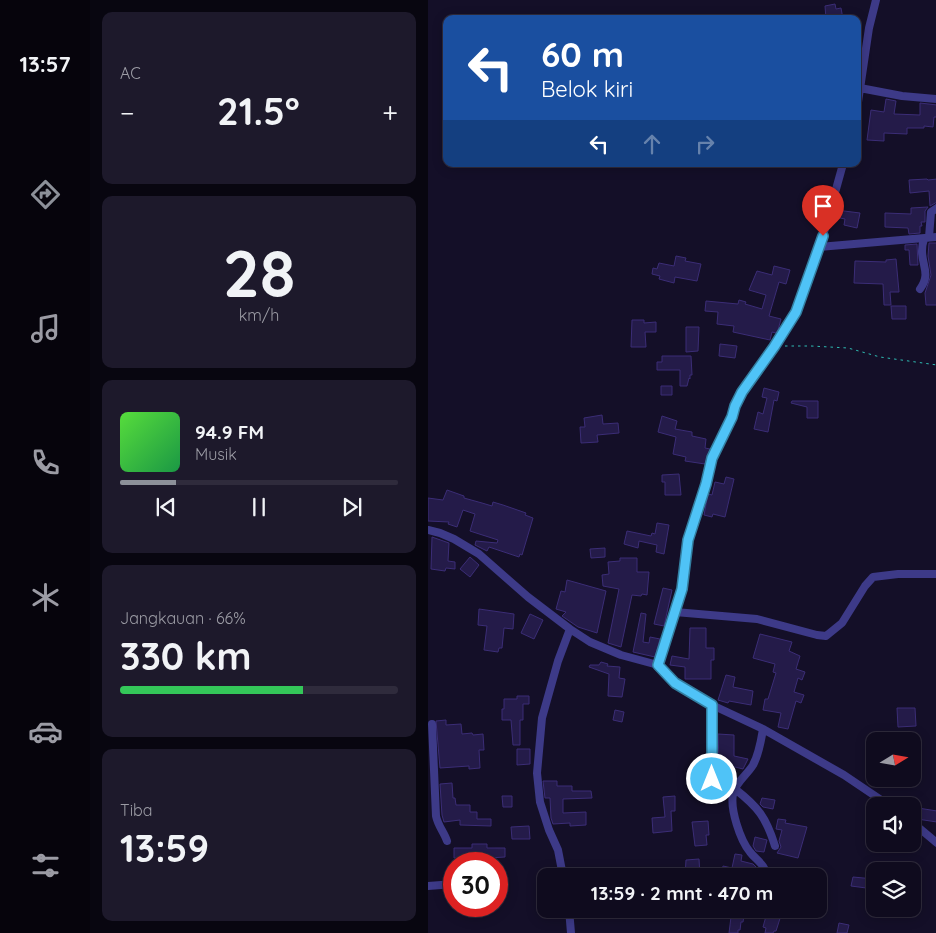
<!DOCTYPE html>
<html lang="id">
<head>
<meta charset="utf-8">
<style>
	body { margin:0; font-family:Quicksand,sans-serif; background:#1d192b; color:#f1f3f6; height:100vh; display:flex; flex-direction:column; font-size:19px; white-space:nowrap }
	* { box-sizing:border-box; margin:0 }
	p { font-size:16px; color:#9b9ba4 }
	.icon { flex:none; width:28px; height:28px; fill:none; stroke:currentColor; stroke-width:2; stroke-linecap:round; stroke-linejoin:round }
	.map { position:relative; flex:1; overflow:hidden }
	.side { display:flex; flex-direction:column; gap:12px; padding:12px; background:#080610; width:338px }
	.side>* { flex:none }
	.banner { position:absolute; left:15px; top:15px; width:418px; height:152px; border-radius:10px; box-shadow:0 2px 12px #0003,0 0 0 1px #2f2b3c; background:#1a4fa0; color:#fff; overflow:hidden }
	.needle { width:32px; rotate:79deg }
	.controls { position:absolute; left:438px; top:732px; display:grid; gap:10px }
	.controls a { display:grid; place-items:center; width:55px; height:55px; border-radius:10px; background:#0f0b1e; box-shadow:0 2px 12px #0003,0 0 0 1px #2f2b3c; font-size:25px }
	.speed { position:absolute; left:15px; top:852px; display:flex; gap:10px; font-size:25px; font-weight:700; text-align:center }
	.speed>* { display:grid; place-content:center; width:65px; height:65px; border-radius:50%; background:#0f0b1e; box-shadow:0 2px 12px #0003,0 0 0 1px #2f2b3c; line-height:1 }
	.speed .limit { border:8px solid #d22; background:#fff; color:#111 }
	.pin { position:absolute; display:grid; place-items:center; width:42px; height:42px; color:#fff; margin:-51px -21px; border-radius:50% 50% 50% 0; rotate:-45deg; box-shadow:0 0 5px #0007 }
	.pin .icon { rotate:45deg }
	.me { position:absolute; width:55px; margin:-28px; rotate:0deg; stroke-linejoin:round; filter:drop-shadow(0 0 4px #0008) }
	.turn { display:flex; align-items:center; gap:18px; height:105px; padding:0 15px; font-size:22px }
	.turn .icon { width:65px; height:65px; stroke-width:2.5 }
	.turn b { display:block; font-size:35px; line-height:42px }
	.lanes { display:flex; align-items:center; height:48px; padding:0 15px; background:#0003; justify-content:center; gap:25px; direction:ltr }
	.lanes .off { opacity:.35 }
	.big { font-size:38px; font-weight:700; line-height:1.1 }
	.side .card { flex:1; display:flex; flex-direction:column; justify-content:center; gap:8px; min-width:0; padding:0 18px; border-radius:10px; background:#1d192b }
	.side .dial { align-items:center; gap:0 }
	.dial b { font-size:65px; line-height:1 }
	.song { display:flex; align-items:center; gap:15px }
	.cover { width:60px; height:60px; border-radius:8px; background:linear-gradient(135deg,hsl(110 70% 55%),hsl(140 70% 35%)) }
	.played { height:5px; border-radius:2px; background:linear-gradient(90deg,#8c9099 20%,#2f2b3c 20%) }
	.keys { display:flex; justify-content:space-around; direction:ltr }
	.heat { display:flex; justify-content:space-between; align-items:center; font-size:28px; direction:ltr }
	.charge { height:8px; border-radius:4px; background:linear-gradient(90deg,#34c759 66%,#2f2b3c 0) }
	.trip { position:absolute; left:109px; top:868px; width:290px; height:50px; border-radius:10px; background:#0f0b1e; box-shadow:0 2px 12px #0003,0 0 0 1px #2f2b3c; font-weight:700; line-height:50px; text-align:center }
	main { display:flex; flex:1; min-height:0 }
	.tab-bar { display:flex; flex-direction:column; width:90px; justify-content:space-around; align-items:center; background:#06040c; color:#9b9ba4 }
	.tab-bar .icon { width:35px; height:35px }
	.tab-bar .current { color:#8c9099 }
	.tab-bar b { font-size:22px; color:#f1f3f6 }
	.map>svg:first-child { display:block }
</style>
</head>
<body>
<main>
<nav class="tab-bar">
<b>13:57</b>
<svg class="icon current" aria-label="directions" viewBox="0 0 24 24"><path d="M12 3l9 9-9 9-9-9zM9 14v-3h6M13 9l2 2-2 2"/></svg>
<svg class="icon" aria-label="music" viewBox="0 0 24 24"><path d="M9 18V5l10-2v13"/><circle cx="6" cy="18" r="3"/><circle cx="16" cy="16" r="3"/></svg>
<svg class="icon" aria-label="phone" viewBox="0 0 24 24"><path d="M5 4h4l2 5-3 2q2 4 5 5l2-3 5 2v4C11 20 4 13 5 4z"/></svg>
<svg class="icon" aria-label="climate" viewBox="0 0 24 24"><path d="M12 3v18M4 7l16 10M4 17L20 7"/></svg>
<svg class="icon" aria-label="car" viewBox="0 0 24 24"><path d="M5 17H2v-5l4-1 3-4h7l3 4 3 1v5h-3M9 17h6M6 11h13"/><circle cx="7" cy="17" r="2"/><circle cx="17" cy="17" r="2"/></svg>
<svg class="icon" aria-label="filters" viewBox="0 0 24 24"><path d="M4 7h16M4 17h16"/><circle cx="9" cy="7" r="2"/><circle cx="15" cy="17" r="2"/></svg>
</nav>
<section class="side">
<div class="card"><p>AC</p>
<div class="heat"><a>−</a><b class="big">21.5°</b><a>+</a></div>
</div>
<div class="card dial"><b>28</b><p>km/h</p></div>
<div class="card">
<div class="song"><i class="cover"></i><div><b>94.9 FM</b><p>Musik</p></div></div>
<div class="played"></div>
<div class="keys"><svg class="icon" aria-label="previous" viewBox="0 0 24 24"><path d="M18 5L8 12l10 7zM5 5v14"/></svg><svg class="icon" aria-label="pause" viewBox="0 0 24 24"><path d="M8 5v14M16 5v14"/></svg><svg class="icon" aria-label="next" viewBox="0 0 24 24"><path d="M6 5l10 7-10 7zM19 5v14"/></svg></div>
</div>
<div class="card"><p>Jangkauan · 66%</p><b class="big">330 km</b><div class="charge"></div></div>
<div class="card"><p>Tiba</p><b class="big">13:59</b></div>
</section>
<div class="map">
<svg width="509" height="933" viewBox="0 0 509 933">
	<rect width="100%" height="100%" fill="#140f28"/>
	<path fill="#241b49" stroke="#3b2d76" d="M 407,4 L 408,9 L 413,8 L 415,19 L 398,19 L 397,6 Z
		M 458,99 L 468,101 L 466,114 L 492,115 L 492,103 L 509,105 L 509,117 L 506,117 L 505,127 L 496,126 L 496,128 L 479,128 L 479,134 L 456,133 L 456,141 L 439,140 L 443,110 L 456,112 Z
		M 499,179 L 500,180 L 509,179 L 509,202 L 502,206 L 501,191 L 482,193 L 481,180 Z
		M 500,207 L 497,211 L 497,222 L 493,222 L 494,226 L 492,226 L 492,233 L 481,234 L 480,228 L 457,227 L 457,213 L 483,214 L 483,208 Z
		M 408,210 L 432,213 L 429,228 L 416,225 L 417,219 L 407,217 Z
		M 501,243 L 509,243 L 509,305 L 498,305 L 497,293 L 503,275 L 500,256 Z
		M 489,244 L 490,265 L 482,265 L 481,250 L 477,250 L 477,245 Z
		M 248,256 L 258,258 L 257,261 L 273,264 L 269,281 L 247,277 L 246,283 L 231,279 L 232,276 L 224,274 L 225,268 L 229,269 L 231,263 L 246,266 Z
		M 468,259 L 471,292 L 462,292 L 463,305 L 456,305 L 455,284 L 426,283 L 427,261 L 458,262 L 458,260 Z
		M 346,266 L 362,270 L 358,284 L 351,282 L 341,316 L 353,319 L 350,330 L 348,333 L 344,332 L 342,340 L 305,332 L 306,326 L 289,324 L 290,312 L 277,311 L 278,301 L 310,304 L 311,300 L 318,302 L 317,304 L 334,309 L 338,295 L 321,290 L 329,271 L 344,275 Z
		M 463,306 L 478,306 L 478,319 L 464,319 Z
		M 204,320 L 216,320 L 216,323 L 228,322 L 228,332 L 217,332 L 218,347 L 203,347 Z
		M 258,327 L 271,327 L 270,351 L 258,352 Z
		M 292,344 L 309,346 L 307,358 L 291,356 Z
		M 234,356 L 263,356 L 264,375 L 262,375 L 262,379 L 261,378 L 259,386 L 252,386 L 252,370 L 229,370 L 229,362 L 234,362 Z
		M 233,386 L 244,386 L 244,395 L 233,395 Z
		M 336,388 L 351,392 L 349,401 L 346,400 L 340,432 L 326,429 L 330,412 L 335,414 L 339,398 L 334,397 Z
		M 364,401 L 390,401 L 390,418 L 379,418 L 379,407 L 363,403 Z
		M 174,415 L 175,424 L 190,423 L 191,433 L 169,435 L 170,442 L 153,443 L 152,427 L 157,427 L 156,418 Z
		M 234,416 L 249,421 L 247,429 L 264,432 L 264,436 L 278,439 L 277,448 L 282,449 L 277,464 L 257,461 L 258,457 L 245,454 L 248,437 L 230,432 Z
		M 251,474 L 253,495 L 237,495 L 237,482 L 234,482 L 234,475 Z
		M 298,477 L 306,479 L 297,517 L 285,514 L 284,517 L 276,515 L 280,494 L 284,495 L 287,482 L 296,484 Z
		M 19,490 L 36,496 L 36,498 L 54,503 L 64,506 L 65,502 L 75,505 L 98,513 L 97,515 L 105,518 L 94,555 L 92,554 L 91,557 L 61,547 L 59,551 L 47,545 L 48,541 L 69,543 L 70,540 L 42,531 L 47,514 L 35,510 L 29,527 L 20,524 L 21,522 L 0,521 L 0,498 L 15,500 Z
		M 229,523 L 241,525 L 236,554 L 228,552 L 229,545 L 211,541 L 210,548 L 196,544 L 199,531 L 223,536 L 224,533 L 227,534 Z
		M 4,537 L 21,543 L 20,561 L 27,562 L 27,569 L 18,568 L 17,571 L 3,569 Z
		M 177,548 L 177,557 L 163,558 L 162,549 Z
		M 42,557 L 51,565 L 42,577 L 32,569 Z
		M 192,558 L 209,558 L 209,572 L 221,572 L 219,595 L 214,594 L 213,596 L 204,595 L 193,647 L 180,643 L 191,589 L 175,586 L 174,575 L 181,574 L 180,562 L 192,561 Z
		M 139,580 L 178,591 L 169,633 L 150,627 L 134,616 L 138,612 L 128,609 L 133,591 L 137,592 Z
		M 235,588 L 244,590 L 236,626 L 226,624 Z
		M 51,609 L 86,614 L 85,629 L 76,628 L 74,648 L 71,648 L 70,652 L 56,650 L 59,626 L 50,625 Z
		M 213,613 L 218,614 L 215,642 L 221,643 L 222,637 L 232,639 L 227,657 L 205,652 Z
		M 102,614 L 115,620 L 106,639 L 93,633 Z
		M 262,628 L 278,628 L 278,648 L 286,648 L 286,660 L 283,660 L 283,679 L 257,679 L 257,667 L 242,665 L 244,656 L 261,659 Z
		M 332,634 L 364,642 L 361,651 L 372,656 L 368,669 L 377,672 L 374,680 L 370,678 L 366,692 L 376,695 L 373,703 L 368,701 L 360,729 L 350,727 L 353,713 L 335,710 L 337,699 L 340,699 L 348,673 L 345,672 L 347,664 L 325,658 Z
		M 173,662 L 180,664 L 179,666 L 192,667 L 191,678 L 197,679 L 194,697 L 180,696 L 181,674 L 161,667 L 162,665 L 171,665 Z
		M 298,675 L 307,677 L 305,687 L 325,691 L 323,705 L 301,701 L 300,703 L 290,700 Z
		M 89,696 L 101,696 L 101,704 L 95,704 L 95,720 L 92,720 L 92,745 L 85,745 L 83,720 L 74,720 L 74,709 L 76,709 L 76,699 L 89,699 Z
		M 469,708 L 487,708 L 488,726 L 470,727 Z
		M 187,710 L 196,712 L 194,722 L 185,720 Z
		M 18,720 L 18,725 L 33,724 L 34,734 L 44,733 L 45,735 L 55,734 L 56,750 L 51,750 L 52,768 L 41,769 L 41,766 L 12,768 L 8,721 Z
		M 290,734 L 306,735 L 306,756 L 320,759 L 315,769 L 303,766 L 303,784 L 300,790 L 287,790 L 287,783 L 290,779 L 290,762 L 291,762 Z
		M 89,749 L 102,749 L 102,764 L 89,765 Z
		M 115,781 L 129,781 L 129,786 L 144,786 L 144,791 L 163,791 L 164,798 L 135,799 L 135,813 L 158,812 L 158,825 L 142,826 L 142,823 L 125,824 L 123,818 L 122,798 L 117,798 Z
		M 24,783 L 25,798 L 27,798 L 28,805 L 42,805 L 42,812 L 49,812 L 49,819 L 63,819 L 63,826 L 32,825 L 32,820 L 16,822 L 14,815 L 12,784 Z
		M 74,796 L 84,796 L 84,807 L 75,807 Z
		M 247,796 L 247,811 L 243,811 L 244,831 L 225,833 L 224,818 L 237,817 L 235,797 Z
		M 334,798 L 347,800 L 345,809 L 335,807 L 332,804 Z
		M 490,808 L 509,811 L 509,822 L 489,819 Z
		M 350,819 L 358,820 L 357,823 L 379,827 L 370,858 L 349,853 L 353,847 L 351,841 L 354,830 L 348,829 Z
		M 280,821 L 281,835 L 278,835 L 279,845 L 267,846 L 264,822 Z
		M 101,826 L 102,839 L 84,839 L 83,827 Z
		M 327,837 L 339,840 L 336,852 L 328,851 L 325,846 Z
		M 44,844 L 59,844 L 59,848 L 77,848 L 77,857 L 45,859 L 45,858 L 26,858 L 26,848 L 44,848 Z
		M 440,844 L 461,844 L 460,851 L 439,847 Z
		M 307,854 L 314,855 L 313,861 L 325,864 L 328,867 L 327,876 L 293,876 L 295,866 L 304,868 Z
		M 271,859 L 272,876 L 257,876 L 258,860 Z
		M 425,877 L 446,879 L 446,889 L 423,886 Z
		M 304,909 L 317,909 L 315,922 L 313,922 L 312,930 L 310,930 L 310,933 L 301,933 Z
		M 340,909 L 355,909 L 348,931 L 346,931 L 345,933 L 337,933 L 338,928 L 335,927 Z
		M 411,923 L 421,925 L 419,933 L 409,933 Z"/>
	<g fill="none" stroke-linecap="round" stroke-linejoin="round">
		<path stroke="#2ebcb3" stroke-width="1" stroke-dasharray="2.5 4" stroke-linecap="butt" d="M 357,346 L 383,346 L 420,348 L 452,357 L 509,365"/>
		<path stroke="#3d3a88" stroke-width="8" d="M 432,88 L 474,96 L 509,99
			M 429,109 L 441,28 L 448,0
			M 501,237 L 503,212 L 509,208
			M 391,247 L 509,237
			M 492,289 C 503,274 494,266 494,251 C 494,247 495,242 496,239
			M 0,530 L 12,533 L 26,539 L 51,554 L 100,597 L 142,629 L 162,642 L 193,655 L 230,665 L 247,683 L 264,693 L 284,705 L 335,729 L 416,775 L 462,806
			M 247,612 L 329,619 L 389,635 L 398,636 L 414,623 L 437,586 L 445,577 L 470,574 L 509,574
			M 230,665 L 254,589 L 260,540 L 278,483 L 284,458 L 304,417 L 307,406 L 314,392 L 346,347 L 368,312 L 395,236 L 415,164
			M 4,724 L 8,816 C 10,826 16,832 19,841
			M 335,729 C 333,741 331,754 325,765 C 319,775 307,783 305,794 C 302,809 312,840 322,852 C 328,860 338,865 338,876
			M 284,779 L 284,705
			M 307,789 C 330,807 338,817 347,846
			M 484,822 L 509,843
			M 135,876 L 130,850 L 121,830 L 112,802 L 109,773 L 114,718 L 130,661 L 142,629
			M 0,886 L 26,884
			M 141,909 L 143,933"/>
	</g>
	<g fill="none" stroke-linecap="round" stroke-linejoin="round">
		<g stroke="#337fa1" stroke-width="12">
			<path id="route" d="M 284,779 L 284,705 L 247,683 L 230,665 L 254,589 L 260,540 L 278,484 L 284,458 L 304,417 L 307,406 L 314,392 L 346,347 L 368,312 L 395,236"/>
		</g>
		<use href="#route" stroke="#4fc3f7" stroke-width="9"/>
	</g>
</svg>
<div class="controls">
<a><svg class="needle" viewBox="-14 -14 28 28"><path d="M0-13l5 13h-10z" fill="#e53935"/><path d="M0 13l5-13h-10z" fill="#9b9ba4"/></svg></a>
<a><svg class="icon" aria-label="sound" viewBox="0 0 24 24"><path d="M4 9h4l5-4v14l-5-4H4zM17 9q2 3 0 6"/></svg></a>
<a><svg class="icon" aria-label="layers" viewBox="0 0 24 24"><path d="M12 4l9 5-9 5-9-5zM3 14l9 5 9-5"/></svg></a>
</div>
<div class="speed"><div class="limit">30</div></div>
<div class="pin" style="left:395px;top:236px;background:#d93025"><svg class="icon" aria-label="arrive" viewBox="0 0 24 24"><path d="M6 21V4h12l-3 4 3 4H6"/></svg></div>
<svg class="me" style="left:284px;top:779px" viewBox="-20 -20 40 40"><circle r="17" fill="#4fc3f7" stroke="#fff" stroke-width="3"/><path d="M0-11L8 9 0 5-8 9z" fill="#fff"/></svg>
<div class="trip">13:59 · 2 mnt · 470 m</div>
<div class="banner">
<div class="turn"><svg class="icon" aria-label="left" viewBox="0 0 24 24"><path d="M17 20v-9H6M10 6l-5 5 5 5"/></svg><div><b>60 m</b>Belok kiri</div></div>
<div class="lanes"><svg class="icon" aria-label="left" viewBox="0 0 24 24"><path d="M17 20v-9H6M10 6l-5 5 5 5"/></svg><svg class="icon off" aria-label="ahead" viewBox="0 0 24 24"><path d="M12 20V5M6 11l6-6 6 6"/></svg><svg class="icon off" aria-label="right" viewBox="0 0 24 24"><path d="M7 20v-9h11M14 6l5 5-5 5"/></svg></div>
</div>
</div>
</main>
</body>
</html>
